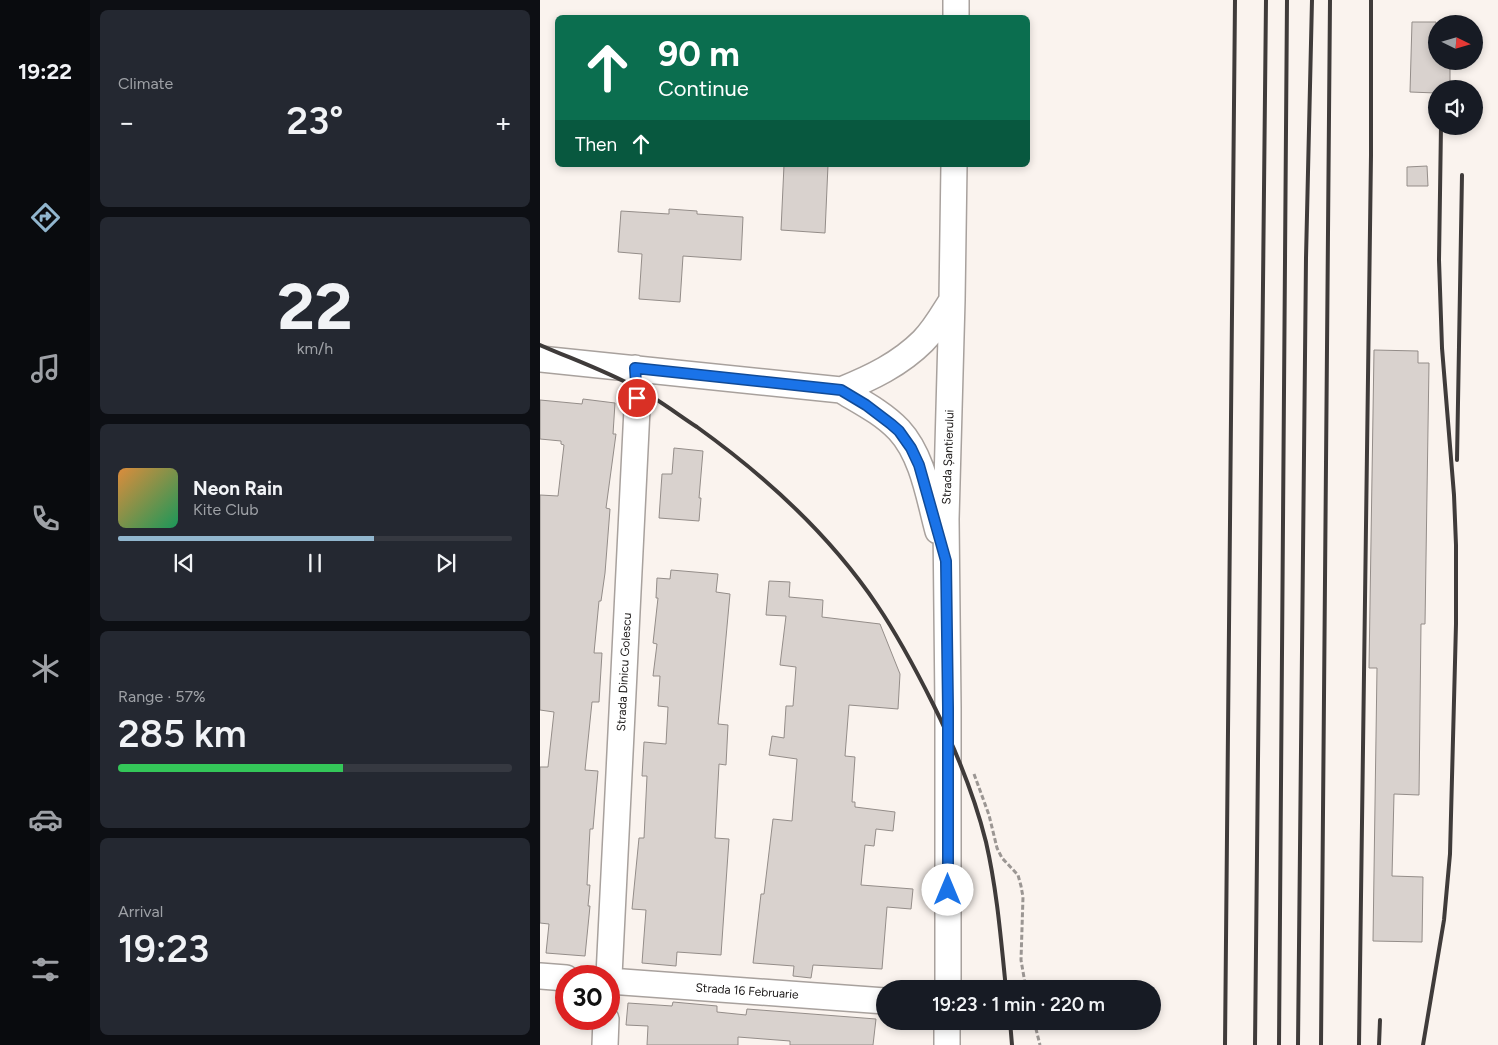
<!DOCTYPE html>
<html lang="en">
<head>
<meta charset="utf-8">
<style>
	body { margin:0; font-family:Figtree,sans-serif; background:#242831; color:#f1f3f6; height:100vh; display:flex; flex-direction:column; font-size:19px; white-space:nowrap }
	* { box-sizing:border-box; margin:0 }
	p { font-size:16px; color:#9ea1a6 }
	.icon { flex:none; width:28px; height:28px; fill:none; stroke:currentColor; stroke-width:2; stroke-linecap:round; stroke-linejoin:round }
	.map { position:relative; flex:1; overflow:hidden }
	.details { display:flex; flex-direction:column; gap:10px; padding:10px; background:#0d0f14; width:450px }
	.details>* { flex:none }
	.top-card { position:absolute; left:15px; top:15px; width:475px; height:152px; border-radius:8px; box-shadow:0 2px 8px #0003; background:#0b6e4f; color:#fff; overflow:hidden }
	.needle { width:32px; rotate:95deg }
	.fabs { position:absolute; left:888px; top:15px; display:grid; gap:10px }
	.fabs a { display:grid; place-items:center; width:55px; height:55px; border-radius:50%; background:#171b24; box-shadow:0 2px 8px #0003; font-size:25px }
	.speed { position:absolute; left:15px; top:965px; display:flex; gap:10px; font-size:25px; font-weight:700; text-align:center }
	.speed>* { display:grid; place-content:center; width:65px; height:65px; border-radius:50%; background:#171b24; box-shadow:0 2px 8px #0003; line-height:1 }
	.speed .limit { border:8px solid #d22; background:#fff; color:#111 }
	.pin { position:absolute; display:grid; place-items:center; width:42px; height:42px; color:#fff; margin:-21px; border:2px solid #fff; border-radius:50%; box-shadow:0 1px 5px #0007 }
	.me { position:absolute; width:55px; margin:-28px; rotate:0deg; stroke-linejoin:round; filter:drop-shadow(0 0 4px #0008) }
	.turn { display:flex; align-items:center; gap:18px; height:105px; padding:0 20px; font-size:22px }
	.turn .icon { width:65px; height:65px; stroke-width:2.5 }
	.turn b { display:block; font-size:35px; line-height:42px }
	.then { display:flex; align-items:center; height:48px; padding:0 20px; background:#0003; gap:10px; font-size:19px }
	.big { font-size:38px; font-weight:600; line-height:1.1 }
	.details .tile { flex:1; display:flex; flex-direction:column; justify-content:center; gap:8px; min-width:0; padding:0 18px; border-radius:8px; background:#242831 }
	.details .dial { align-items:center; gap:0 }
	.dial b { font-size:65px; line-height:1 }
	.song { display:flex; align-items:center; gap:15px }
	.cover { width:60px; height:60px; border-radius:8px; background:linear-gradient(135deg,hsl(30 70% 55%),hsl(150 70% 35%)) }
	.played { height:5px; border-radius:2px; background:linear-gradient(90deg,#91b6ce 65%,#363941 65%) }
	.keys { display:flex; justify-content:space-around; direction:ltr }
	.heat { display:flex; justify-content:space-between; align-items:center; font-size:28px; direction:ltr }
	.charge { height:8px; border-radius:4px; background:linear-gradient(90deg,#34c759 57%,#363941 0) }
	.trip { position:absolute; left:336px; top:980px; width:285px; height:50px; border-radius:25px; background:#171b24; box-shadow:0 2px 8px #0003; font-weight:600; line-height:50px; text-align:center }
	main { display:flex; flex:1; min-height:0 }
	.dock { display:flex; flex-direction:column; width:90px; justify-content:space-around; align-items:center; background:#090b0e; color:#9ea1a6 }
	.dock .icon { width:35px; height:35px }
	.dock .current { color:#91b6ce }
	.dock b { font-size:22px; color:#f1f3f6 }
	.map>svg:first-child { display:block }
</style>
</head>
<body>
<main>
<nav class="dock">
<b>19:22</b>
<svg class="icon current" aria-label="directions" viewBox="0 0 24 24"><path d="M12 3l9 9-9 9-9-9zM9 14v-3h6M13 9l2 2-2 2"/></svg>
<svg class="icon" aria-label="music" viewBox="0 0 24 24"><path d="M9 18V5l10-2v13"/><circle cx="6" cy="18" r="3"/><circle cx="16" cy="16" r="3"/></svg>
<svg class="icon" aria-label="phone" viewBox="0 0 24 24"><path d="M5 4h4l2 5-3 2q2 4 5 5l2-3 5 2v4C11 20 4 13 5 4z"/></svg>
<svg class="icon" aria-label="climate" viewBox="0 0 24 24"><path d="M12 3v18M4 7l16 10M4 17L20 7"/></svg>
<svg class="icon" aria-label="car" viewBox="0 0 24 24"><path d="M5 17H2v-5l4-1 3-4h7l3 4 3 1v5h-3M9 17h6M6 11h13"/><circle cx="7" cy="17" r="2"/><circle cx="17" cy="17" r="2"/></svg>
<svg class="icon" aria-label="filters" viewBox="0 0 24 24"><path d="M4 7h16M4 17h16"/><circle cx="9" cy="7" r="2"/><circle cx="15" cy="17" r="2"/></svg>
</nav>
<section class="details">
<div class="tile"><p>Climate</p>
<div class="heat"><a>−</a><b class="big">23°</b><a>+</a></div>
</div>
<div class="tile dial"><b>22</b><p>km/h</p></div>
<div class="tile">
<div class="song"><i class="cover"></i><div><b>Neon Rain</b><p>Kite Club</p></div></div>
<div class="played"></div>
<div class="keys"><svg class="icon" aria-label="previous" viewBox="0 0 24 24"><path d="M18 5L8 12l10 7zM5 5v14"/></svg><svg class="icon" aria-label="pause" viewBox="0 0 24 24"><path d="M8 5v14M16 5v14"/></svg><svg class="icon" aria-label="next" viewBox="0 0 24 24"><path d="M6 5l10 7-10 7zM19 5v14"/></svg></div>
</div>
<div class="tile"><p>Range · 57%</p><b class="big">285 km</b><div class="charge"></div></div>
<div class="tile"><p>Arrival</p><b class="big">19:23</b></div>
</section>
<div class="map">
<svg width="958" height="1045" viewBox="0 0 958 1045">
	<rect width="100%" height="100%" fill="#faf3ee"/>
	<path fill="#d9d2ce" stroke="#948d89" d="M 872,22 L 896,22 L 896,61 L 910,61 L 910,89 L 896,89 L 896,93 L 870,92 Z
		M 244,165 L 288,165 L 285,233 L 241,230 Z
		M 887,166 L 888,186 L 867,186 L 867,167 Z
		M 129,209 L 157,211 L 157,214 L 203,217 L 201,260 L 143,256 L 140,302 L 99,299 L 102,254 L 78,252 L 81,211 L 129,214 Z
		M 834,350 L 878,351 L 878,363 L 889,363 L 885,624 L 881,624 L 879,795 L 854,794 L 852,876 L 883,877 L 882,942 L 833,941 L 837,668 L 829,668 Z
		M 43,399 L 75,403 L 73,434 L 76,434 L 66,508 L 70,509 L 65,573 L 61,601 L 59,601 L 54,653 L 62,653 L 59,702 L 52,702 L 45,770 L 58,771 L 53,829 L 50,829 L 47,885 L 50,885 L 48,906 L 50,906 L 45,956 L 6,953 L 9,924 L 0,923 L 0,767 L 8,767 L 14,712 L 0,710 L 0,495 L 18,496 L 24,445 L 21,444 L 21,441 L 0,439 L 0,400 L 42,404 Z
		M 134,448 L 163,451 L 159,498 L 161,498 L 159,521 L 119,518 L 122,474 L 132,474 Z
		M 131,570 L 178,574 L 176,592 L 190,594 L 178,724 L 188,725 L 186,765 L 179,764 L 175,838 L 189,839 L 181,955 L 137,952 L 136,966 L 102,963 L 106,910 L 92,909 L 99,838 L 104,838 L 107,776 L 102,776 L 104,742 L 126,744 L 128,707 L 118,706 L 120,676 L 113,676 L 117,644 L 113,643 L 118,598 L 116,598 L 117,578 L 130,579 Z
		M 229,581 L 250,582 L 249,597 L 283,600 L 282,617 L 340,624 L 360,674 L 358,709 L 309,705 L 305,756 L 315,757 L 312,802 L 315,802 L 315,807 L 355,812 L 353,831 L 336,829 L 334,846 L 325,845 L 321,885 L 373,889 L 371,909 L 347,907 L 342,969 L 273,965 L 271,978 L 253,976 L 254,966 L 213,963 L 221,894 L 224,894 L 233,819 L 252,821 L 257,759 L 229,755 L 232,736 L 244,738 L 246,706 L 253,706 L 256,667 L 240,665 L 246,616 L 226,615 Z
		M 133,1002 L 177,1006 L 177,1012 L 206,1015 L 207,1009 L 336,1019 L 333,1045 L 250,1045 L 250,1041 L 198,1037 L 198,1045 L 107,1045 L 108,1026 L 86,1025 L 88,1003 L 132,1006 Z"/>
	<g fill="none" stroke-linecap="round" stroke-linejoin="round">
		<g stroke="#a8a19d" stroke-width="28">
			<path id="minor" d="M 416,18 L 416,0
				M 0,359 L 301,390 C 331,378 360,364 383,341 C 395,329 403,314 412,300
				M 301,390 C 321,402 343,413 359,430 C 383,456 389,498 398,531
				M 0,976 L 26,978
				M 69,976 L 97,409 L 98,388 L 95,368
				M 69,981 L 345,1001
				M 408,989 L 408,708 L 406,519 L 412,300 L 414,165
				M 65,1045 L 66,1019
				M 407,1045 L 407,1021"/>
		</g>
		<path stroke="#9b9693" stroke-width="3" stroke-dasharray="5 2.5" stroke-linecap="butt" d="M 434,774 L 449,815 L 457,848 L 462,858 L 478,875 L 481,886 L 483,897 L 481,960 L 486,989
			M 494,1021 L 500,1045"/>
		<use href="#minor" stroke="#fff" stroke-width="25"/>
		<path stroke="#3f3b3a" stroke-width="4" d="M 0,345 C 32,359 66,371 97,388 C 118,399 137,414 157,427 C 225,476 290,535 337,605 C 358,636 376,670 393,704 C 415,748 434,794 446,842 C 457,890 461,940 466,989
			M 917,460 L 922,175
			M 470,1021 L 472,1045
			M 685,1045 L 695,0
			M 715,1045 L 726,0
			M 739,1045 L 747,0
			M 758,1045 L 766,258 L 772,0
			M 781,1045 L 790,0
			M 819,1045 L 831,155 L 831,0
			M 839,1045 L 840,1020
			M 883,1045 L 904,920 L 910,854 L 916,624 L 916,545 L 914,495 L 902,348 L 899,260 L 901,126"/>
	</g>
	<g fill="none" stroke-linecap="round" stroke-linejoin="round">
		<g stroke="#114b97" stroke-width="12">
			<path id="route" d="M 97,398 L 95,368 L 301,390 L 326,405 L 351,424 L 359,431 L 371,448 L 379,465 L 406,561 L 408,708 L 408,890"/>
		</g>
		<use href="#route" stroke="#1a73e8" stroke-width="9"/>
	</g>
	<g text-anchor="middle" stroke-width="5" stroke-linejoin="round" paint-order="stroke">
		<g font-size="12" fill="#1a1716" stroke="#fff">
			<text transform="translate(408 457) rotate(-88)" y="4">Strada Șantierului</text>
			<text transform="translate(84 672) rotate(-87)" y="4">Strada Dinicu Golescu</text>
			<text transform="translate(207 991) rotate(4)" y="4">Strada 16 Februarie</text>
		</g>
	</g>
</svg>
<div class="fabs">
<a><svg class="needle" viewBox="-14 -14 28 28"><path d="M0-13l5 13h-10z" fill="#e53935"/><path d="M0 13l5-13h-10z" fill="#9ea1a6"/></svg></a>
<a><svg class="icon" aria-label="sound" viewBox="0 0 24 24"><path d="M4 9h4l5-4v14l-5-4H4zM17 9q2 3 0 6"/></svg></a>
</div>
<div class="speed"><div class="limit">30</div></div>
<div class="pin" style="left:97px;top:398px;background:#d93025"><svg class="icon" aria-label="arrive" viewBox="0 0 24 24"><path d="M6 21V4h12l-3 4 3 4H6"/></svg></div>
<svg class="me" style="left:408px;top:890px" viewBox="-20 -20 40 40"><circle r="19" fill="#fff"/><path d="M0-13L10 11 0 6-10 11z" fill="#1a73e8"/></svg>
<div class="trip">19:23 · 1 min · 220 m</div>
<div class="top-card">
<div class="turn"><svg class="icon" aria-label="ahead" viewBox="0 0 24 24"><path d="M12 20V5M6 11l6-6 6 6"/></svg><div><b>90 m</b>Continue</div></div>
<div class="then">Then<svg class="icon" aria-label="ahead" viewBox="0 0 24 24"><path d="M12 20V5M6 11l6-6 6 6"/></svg></div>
</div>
</div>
</main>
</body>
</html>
